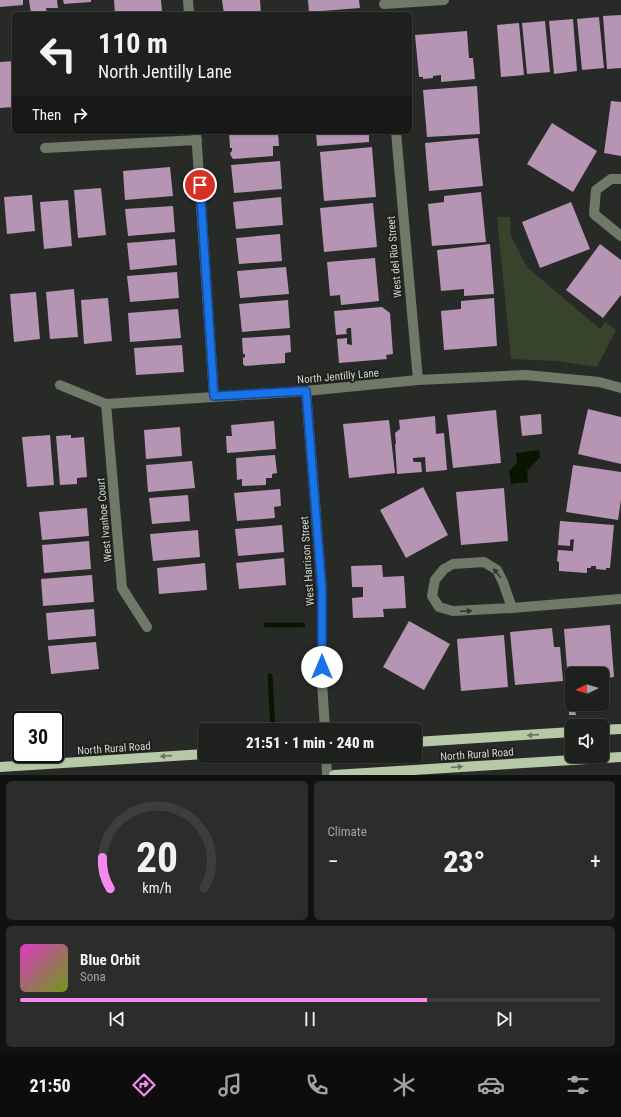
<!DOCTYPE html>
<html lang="en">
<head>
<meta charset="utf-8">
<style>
	body { margin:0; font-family:"Roboto Condensed",sans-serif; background:#2b2d2a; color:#f1f3f6; height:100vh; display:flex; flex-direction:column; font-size:15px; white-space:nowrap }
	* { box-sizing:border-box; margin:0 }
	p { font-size:13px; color:#a1a3a4 }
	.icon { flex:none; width:22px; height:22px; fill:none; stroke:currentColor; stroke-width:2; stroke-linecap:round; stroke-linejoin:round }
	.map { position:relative; height:775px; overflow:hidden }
	.panel { display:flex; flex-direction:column; gap:6px; padding:6px; background:#101210; flex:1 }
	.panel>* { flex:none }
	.banner { position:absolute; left:12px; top:12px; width:400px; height:122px; border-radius:6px; box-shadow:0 1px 3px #0004,0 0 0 1px #3c3e3b; background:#1e201d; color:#f1f3f6; overflow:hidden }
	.needle { width:26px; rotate:265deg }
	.tools { position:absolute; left:565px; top:667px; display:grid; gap:8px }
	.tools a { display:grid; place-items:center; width:44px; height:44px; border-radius:6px; background:#1e201d; box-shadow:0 1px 3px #0004,0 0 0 1px #3c3e3b; font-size:20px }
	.speed { position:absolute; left:12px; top:711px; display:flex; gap:8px; font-size:20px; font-weight:700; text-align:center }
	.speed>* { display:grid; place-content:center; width:52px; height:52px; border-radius:50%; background:#1e201d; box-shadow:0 1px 3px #0004,0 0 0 1px #3c3e3b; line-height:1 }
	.speed .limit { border:2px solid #111; border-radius:6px; background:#fff; color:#111 }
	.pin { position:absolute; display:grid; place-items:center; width:34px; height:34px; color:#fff; margin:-17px; border:2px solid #fff; border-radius:50%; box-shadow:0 1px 4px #0007 }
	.me { position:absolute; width:44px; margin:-22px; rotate:0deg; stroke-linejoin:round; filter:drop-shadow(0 0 3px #0008) }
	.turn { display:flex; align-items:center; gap:14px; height:84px; padding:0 20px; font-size:18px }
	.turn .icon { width:52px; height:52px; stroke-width:2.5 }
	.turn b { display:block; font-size:28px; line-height:34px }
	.then { display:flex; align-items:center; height:38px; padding:0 20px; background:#0003; gap:8px; font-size:15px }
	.big { font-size:30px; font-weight:800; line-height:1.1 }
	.panel .tile { flex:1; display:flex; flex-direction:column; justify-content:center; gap:6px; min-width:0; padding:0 14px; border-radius:6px; background:#2b2d2a }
	.panel .dial { align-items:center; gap:0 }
	.dial svg { height:104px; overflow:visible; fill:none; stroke:#3c3e3b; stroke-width:7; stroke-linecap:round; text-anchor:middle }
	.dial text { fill:#f1f3f6; stroke:none }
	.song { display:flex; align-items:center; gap:12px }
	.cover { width:48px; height:48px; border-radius:6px; background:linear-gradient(135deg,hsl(310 70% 55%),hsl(80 70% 35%)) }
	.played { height:4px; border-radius:2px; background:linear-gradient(90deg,#f589ef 70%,#3c3e3b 70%) }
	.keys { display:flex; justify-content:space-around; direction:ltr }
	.heat { display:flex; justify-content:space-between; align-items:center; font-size:22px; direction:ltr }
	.panel .tiles { flex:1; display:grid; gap:6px; grid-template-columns:1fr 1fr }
	.tile:last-child { grid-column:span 2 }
	.trip { position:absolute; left:198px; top:723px; width:224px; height:40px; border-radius:6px; background:#1e201d; box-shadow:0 1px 3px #0004,0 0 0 1px #3c3e3b; font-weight:800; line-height:40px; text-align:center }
	.tab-bar { display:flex; height:64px; justify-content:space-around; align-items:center; background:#0c0d0c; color:#a1a3a4 }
	.tab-bar .icon { width:28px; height:28px }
	.tab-bar .selected { color:#f589ef }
	.tab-bar b { font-size:18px; color:#f1f3f6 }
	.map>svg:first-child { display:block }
</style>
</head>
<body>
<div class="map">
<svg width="621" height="775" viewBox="0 0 621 775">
	<rect width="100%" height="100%" fill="#282a27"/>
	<path fill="#37432b" d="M 497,217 L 510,217 L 511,236 L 527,267 L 600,329 L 605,322 L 616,330 L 597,367 L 556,361 L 511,359 Z"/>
	<path fill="#081600" d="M 539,450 L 540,457 L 527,471 L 528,482 L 511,484 L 509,471 L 517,463 L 516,453 Z"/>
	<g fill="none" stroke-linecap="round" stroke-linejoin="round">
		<path stroke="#081600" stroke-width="5" d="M 266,625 L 303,625
			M 270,676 L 273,730"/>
	</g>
	<path fill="#b694b3" d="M 0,0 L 23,0 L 23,5 L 0,7 Z
		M 29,0 L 57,0 L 58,8 L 46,8 L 47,14 L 31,14 Z
		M 63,0 L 91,0 L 91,2 L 64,4 Z
		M 114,0 L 161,0 L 162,11 L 115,14 Z
		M 222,0 L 260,0 L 261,14 L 224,14 Z
		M 308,0 L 359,0 L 360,8 L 309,12 Z
		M 621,15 L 621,68 L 607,69 L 603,16 Z
		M 599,17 L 604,68 L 582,70 L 577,19 Z
		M 573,19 L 577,71 L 554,74 L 549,21 Z
		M 545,21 L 550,72 L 527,74 L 522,23 Z
		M 519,23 L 524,75 L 501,77 L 497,25 Z
		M 467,31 L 469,58 L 473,58 L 475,79 L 441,82 L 441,75 L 433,76 L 433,78 L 423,79 L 423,77 L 419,77 L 415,35 Z
		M 14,61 L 14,107 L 0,108 L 0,62 Z
		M 477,86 L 480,134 L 427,137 L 423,90 Z
		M 611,101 L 621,102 L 621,156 L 604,153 Z
		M 552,123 L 597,151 L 573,192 L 527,164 Z
		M 229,132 L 278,132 L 279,146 L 273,146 L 273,156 L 233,159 L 231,156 L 230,153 L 232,151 L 232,148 L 230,148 Z
		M 316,132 L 369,132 L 369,142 L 317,146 Z
		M 478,138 L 483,186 L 429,191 L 425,143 Z
		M 372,147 L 376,197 L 324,201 L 320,152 Z
		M 280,161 L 282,189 L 234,193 L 231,165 Z
		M 170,167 L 173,196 L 125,200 L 123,171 Z
		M 101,188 L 106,235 L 78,238 L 74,190 Z
		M 481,192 L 486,242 L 432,246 L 428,204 L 444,202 L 444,196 Z
		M 32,195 L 35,231 L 7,234 L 4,197 Z
		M 281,197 L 283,225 L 236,229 L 233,202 Z
		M 68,200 L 72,246 L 44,249 L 40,202 Z
		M 571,202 L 590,249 L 540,268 L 522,222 Z
		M 373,203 L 377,247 L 324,252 L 320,208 Z
		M 173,206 L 175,232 L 128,236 L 125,209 Z
		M 280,234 L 282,261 L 239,264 L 236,238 Z
		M 175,239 L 177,265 L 130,270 L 127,243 Z
		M 490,244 L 494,294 L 464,296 L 464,289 L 441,291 L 437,250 Z
		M 600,244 L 621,260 L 621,295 L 603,318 L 566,290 Z
		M 375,258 L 379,301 L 341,305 L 340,295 L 330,296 L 327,262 Z
		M 286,267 L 289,294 L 240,298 L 237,271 Z
		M 177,272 L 179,298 L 130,302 L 127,276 Z
		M 74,289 L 78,337 L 50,339 L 46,292 Z
		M 36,292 L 40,339 L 14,342 L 10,294 Z
		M 108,298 L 112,341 L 84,344 L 81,300 Z
		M 494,298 L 497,346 L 444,350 L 441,311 L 461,309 L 461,301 Z
		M 288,300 L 290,328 L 242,332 L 239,304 Z
		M 382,307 L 390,313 L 393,354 L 386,355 L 387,359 L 339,363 L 337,339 L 347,338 L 347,344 L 352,345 L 351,328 L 348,328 L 346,330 L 347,334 L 336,335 L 334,311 Z
		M 178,309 L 181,338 L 130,342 L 128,313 Z
		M 290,335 L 291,352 L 285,353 L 285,363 L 245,366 L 243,364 L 243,358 L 245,357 L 245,354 L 243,354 L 242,338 Z
		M 182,345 L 184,372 L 136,375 L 134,348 Z
		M 588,409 L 621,417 L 621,464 L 578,454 Z
		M 496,410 L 501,463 L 453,468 L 447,415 Z
		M 541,414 L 542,434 L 522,436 L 520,416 Z
		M 435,416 L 436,434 L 444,433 L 447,470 L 426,472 L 425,457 L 413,458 L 413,461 L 415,462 L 421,462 L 422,472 L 397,474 L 395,444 L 396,444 L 395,433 L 400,429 L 399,420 Z
		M 389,420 L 395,473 L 349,478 L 343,424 Z
		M 274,421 L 276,449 L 227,453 L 226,436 L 232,436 L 231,425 Z
		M 180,427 L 182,456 L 146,459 L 144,430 Z
		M 50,435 L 54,485 L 27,487 L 22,437 Z
		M 71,435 L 71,438 L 84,437 L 87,477 L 77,478 L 77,484 L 60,485 L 56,436 Z
		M 275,455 L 277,473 L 272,474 L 272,478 L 266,478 L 266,485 L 242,486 L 242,479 L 237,480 L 236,458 Z
		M 192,461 L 195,488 L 148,492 L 146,465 Z
		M 573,465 L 621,472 L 621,500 L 618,520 L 566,512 Z
		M 423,487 L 448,535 L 406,558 L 380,510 Z
		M 504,488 L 508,541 L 461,545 L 456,492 Z
		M 280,489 L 281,506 L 274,507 L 275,518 L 237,521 L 234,493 Z
		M 188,495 L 190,521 L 152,524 L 149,498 Z
		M 87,508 L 89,536 L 42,540 L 39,512 Z
		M 560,521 L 614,525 L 610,568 L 606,568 L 606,570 L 596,569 L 596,566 L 591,566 L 591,568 L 587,568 L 587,573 L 559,571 L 559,562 L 557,561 L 558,550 L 573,551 L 574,539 L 570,540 L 570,546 L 558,545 Z
		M 282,525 L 284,552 L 238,556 L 235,529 Z
		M 198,530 L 200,557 L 153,561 L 150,534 Z
		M 89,541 L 91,569 L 44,573 L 42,545 Z
		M 284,558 L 286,585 L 239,589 L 236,563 Z
		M 205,563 L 207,590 L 159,594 L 157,568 Z
		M 382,565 L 383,577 L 404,576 L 406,608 L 383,609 L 384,617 L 353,618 L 352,598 L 363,597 L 363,587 L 352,587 L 351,566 Z
		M 92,575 L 94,602 L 43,606 L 41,579 Z
		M 94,609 L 96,636 L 48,640 L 46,613 Z
		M 409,621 L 450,644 L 424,690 L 383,667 Z
		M 610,625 L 614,677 L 602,679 L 602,674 L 572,674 L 572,681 L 568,681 L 564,629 Z
		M 552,628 L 554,647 L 560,647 L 563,681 L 515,685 L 510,632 Z
		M 504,635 L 508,687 L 461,691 L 457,639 Z
		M 96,642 L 99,669 L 51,674 L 48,646 Z
		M 575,710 L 576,715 L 569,715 L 569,711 Z"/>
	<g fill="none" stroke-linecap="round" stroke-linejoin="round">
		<path stroke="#707968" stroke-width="10" d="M 188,0 L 189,14
			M 384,4 L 444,0
			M 196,132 L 214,396
			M 396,132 L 418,380
			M 45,148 L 197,140
			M 621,179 L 611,179 L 596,190 L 594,214 L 621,236
			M 60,385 L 106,404 L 306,391 L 418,380 L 526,375 L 599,382 L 621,388
			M 306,391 L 322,590 L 322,682 L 325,730
			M 106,404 L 122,588 L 147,627
			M 512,608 L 503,582 L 497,570 L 484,562 L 453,564 L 444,569 L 435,580 L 432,596 L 439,607 L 453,611 L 512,608 L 621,599
			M 326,756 L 327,775"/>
		<path stroke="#b7c8a7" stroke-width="10" d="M 602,730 L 621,729
			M 415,742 L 572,732
			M 0,767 L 205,754
			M 334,775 L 621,757"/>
	</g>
	<defs><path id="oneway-solid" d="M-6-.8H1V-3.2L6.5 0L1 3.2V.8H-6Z"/></defs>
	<g fill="#333730">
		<use href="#oneway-solid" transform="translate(497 573) rotate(-129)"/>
		<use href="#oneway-solid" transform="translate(466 611) rotate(-3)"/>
	</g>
	<g fill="#6b7462">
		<use href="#oneway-solid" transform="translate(533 735) rotate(176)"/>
		<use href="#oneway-solid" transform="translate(166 756) rotate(176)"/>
		<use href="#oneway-solid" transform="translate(457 767) rotate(-4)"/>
	</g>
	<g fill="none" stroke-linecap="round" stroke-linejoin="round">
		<g stroke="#114b97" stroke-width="10">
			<path id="route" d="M 200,185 L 214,396 L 306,391 L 322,590 L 322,667"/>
		</g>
		<use href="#route" stroke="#1a73e8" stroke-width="7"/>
	</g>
	<g text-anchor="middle" stroke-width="4" stroke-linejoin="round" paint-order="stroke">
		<g font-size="11" fill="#d2d4d1" stroke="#1f211d">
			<text transform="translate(394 257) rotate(-95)" y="4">West del Rio Street</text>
			<text transform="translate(338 376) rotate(-5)" y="4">North Jentilly Lane</text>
			<text transform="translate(104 520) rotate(-95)" y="4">West Ivanhoe Court</text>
			<text transform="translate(307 561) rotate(-94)" y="4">West Harrison Street</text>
			<text transform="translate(114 748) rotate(-4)" y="4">North Rural Road</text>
			<text transform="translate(477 754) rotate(-4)" y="4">North Rural Road</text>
		</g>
	</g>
</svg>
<div class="tools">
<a><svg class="needle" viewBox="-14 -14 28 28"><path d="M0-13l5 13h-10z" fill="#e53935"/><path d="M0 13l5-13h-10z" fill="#a1a3a4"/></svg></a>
<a><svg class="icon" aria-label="sound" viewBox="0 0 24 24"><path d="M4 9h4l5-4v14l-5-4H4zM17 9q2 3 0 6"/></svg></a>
</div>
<div class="speed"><div class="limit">30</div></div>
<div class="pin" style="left:200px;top:185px;background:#d93025"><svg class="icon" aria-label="arrive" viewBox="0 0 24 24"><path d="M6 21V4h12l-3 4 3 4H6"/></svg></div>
<svg class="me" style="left:322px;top:667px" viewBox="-20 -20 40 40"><circle r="19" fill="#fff"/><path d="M0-13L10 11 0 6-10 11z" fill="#1a73e8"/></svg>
<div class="trip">21:51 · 1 min · 240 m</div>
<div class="banner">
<div class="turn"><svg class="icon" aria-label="left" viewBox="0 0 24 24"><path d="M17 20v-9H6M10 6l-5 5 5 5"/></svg><div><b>110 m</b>North Jentilly Lane</div></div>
<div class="then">Then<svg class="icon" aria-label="right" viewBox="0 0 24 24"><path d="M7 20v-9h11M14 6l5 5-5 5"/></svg></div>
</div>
</div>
<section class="panel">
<div class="tiles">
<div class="tile dial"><svg viewBox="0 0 100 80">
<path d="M14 69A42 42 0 1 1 86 69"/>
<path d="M14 69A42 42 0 0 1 8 45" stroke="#f589ef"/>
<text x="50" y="56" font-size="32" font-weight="700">20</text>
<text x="50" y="72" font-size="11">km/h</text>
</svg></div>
<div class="tile"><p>Climate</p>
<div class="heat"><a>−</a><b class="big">23°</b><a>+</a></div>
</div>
<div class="tile">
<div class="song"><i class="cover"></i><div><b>Blue Orbit</b><p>Sona</p></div></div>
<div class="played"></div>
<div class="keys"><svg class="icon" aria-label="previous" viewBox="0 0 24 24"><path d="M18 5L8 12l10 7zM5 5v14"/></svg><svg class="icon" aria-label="pause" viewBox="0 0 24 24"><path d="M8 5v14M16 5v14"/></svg><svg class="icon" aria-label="next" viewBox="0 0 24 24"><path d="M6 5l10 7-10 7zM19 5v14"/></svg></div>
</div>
</div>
</section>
<nav class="tab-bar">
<b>21:50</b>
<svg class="icon selected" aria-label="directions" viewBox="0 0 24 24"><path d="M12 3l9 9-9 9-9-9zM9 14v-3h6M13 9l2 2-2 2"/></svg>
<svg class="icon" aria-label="music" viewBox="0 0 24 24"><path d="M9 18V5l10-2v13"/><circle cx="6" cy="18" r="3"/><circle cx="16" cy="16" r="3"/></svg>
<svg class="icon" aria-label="phone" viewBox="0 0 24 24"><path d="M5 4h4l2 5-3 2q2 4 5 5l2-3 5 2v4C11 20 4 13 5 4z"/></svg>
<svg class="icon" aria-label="climate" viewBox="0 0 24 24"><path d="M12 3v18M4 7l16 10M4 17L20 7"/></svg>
<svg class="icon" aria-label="car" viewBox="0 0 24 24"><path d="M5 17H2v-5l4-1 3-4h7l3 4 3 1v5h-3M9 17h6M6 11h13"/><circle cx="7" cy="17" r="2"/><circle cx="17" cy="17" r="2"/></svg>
<svg class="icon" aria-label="filters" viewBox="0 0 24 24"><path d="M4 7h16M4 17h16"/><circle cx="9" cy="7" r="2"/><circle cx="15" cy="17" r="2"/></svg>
</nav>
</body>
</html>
